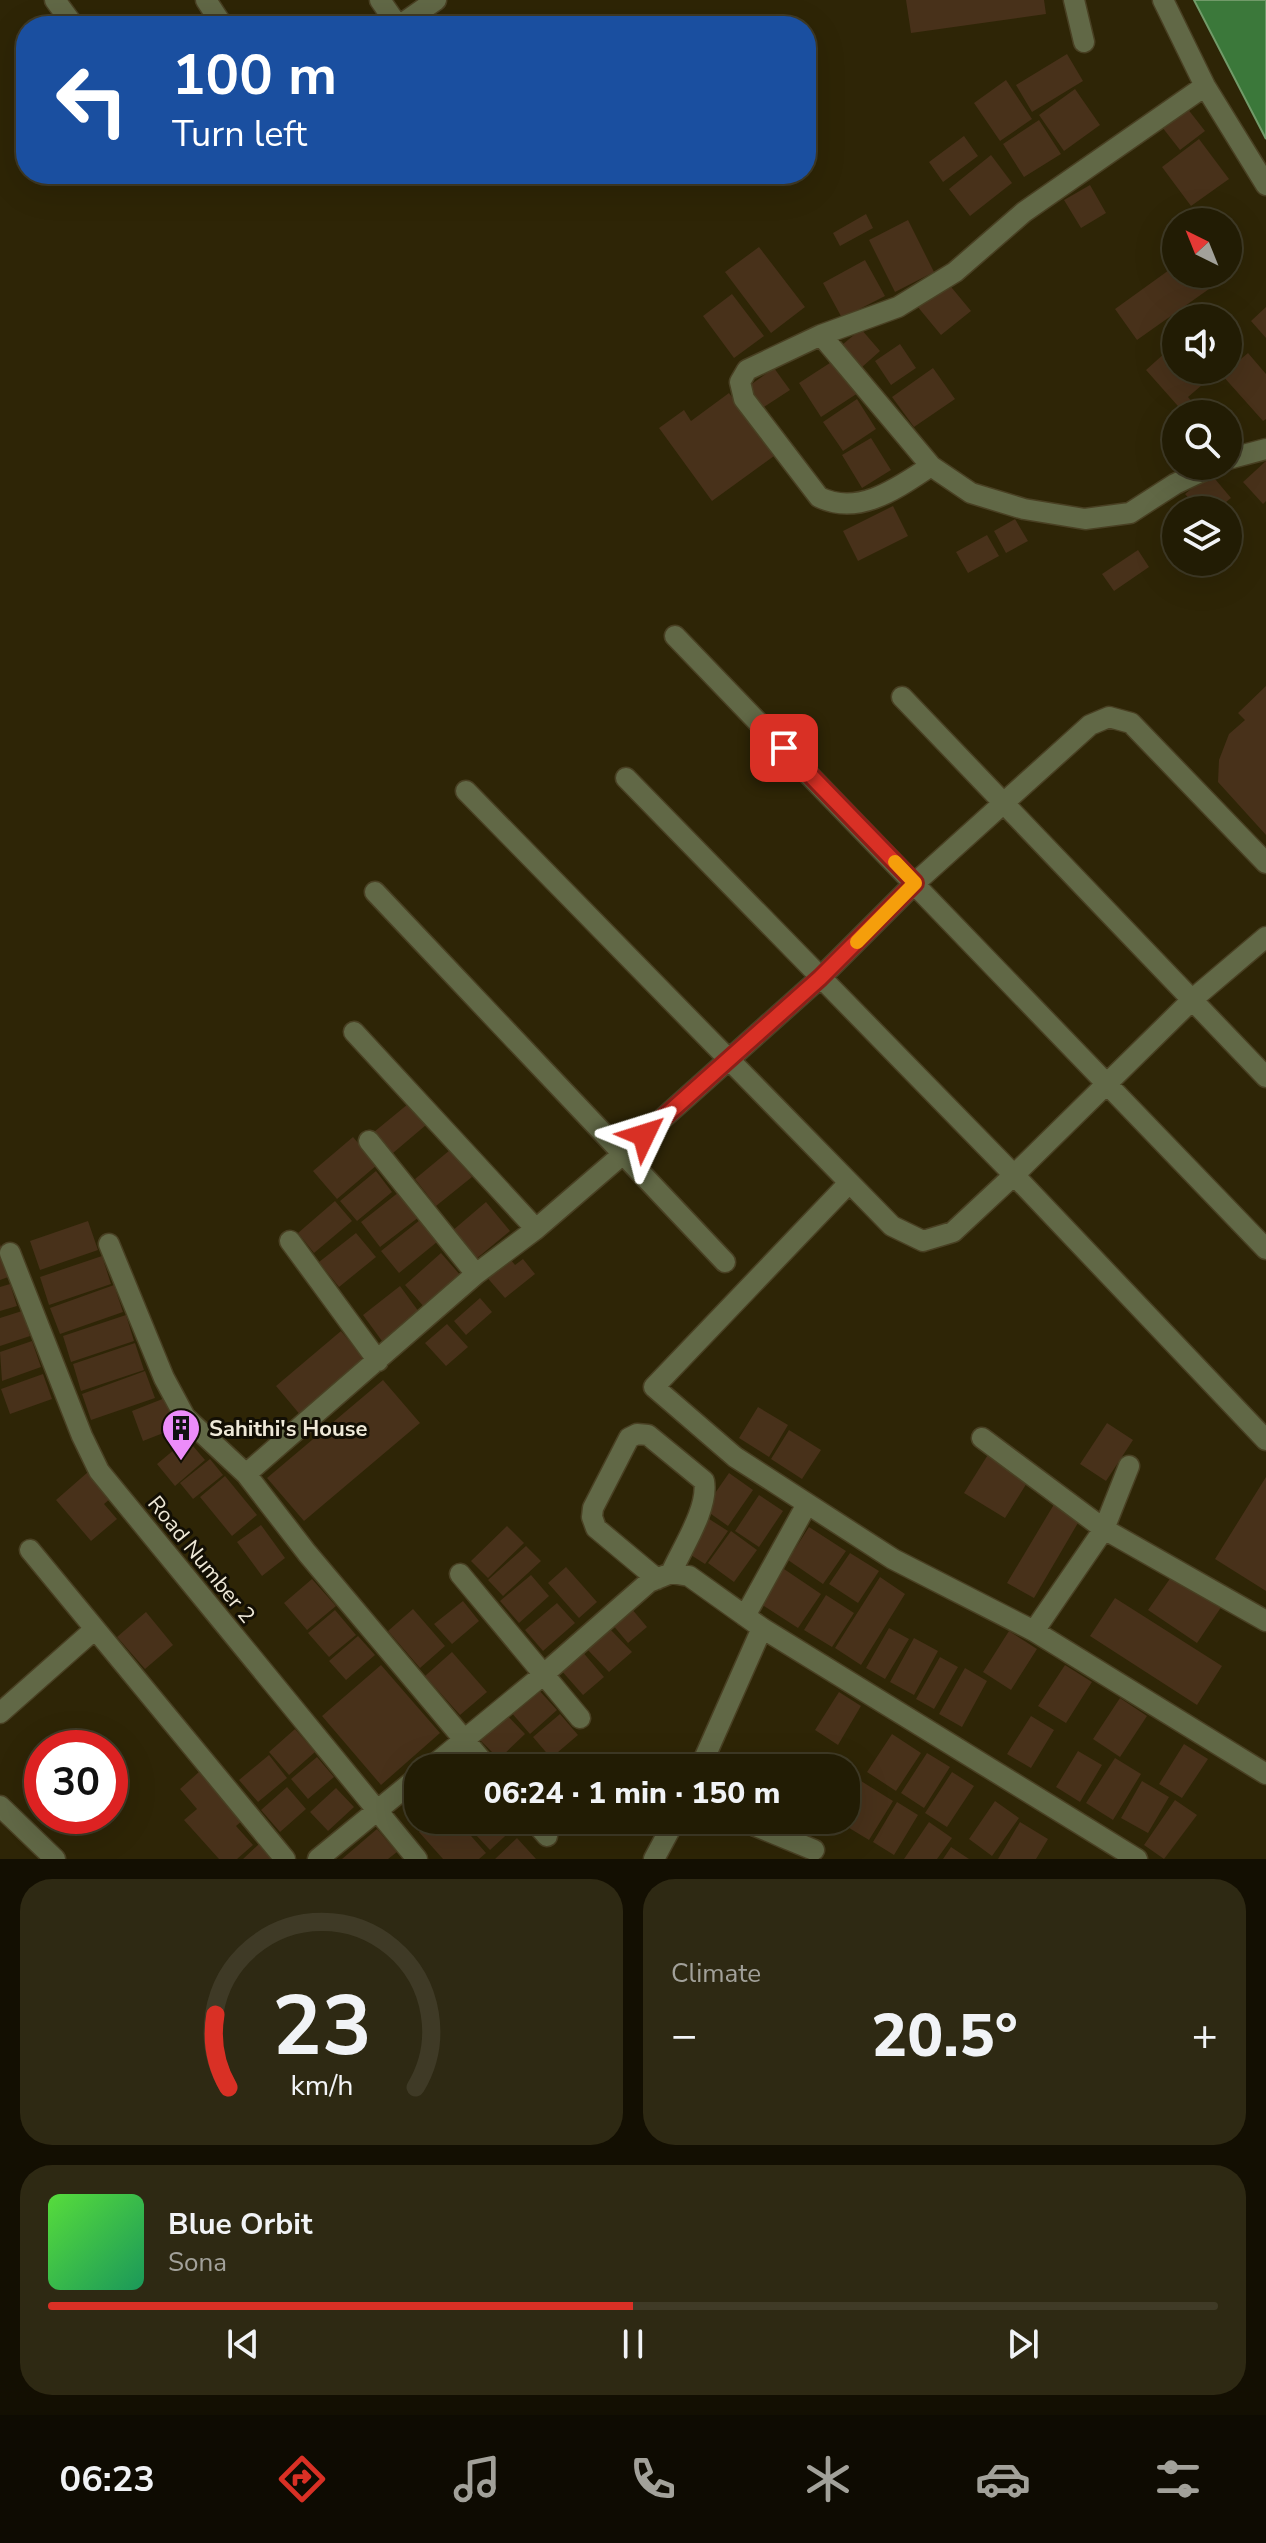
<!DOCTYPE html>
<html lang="en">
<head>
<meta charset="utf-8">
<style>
	body { margin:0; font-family:"Nunito Sans",sans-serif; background:#2e2913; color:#f1f3f6; height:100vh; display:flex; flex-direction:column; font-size:30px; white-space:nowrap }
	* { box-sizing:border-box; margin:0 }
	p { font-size:26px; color:#a2a19a }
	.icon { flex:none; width:44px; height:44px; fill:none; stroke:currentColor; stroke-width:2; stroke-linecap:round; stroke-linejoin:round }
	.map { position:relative; height:1859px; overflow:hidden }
	.drawer { display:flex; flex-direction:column; gap:20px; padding:20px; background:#130f02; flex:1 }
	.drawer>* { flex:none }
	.top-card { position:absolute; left:16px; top:16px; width:800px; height:168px; border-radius:32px; box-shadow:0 8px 32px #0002,0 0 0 2px #3f3a26; background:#1a4fa0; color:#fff; overflow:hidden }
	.needle { width:52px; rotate:317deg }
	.buttons { position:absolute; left:1162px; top:208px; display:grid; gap:16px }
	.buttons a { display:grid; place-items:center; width:80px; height:80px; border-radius:50%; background:#221c04; box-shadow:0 8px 32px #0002,0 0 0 2px #3f3a26; font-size:40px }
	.speed { position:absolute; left:24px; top:1730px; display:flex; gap:16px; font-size:40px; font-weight:700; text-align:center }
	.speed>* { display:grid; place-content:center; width:104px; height:104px; border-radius:50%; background:#221c04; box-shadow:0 8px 32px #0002,0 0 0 2px #3f3a26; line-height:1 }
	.speed .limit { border:12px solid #d22; background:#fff; color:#111 }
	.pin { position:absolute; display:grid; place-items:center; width:68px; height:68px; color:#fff; margin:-34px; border-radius:16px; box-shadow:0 4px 12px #0006 }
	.me { position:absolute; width:88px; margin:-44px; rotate:49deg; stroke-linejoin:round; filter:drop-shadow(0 0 6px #0008) }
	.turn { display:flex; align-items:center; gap:28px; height:168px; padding:0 24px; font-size:36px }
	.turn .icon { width:104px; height:104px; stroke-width:2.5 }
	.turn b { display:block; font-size:56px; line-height:68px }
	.big { font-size:60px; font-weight:800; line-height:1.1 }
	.drawer .widget { flex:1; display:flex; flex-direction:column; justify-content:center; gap:12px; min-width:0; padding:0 28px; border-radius:32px; background:#2e2913 }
	.drawer .dial { align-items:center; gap:0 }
	.dial svg { height:208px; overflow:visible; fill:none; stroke:#3f3a26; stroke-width:7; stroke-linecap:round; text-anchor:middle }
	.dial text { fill:#f1f3f6; stroke:none }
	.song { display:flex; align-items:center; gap:24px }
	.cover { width:96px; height:96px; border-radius:12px; background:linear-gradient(135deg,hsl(110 70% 55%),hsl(150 70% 35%)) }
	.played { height:8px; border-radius:4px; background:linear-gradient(90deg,#d93025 50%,#3f3a26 50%) }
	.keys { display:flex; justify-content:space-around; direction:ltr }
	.heat { display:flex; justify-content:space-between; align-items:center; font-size:44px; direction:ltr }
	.drawer .tiles { flex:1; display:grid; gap:20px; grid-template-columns:1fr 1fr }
	.widget:last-child { grid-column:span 2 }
	.trip { position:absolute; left:404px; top:1754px; width:456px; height:80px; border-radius:32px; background:#221c04; box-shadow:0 8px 32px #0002,0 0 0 2px #3f3a26; font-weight:800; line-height:80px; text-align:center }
	.tab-bar { display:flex; height:128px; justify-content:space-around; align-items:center; background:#0e0b02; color:#a2a19a }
	.tab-bar .icon { width:56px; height:56px }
	.tab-bar .on { color:#d93025 }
	.tab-bar b { font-size:36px; color:#f1f3f6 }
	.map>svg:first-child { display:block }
</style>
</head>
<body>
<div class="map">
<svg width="1266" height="1859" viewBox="0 0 1266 1859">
	<rect width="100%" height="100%" fill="#2e2506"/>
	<path fill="#3b783a" stroke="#719a69" stroke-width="2" d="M 1194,0 L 1266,0 L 1266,139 Z"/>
	<path fill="#48311a" d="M 906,0 L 1044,0 L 1046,14 L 911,33 Z
		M 1067,54 L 1083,81 L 1032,112 L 1016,85 Z
		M 1006,80 L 1032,119 L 1000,141 L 974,103 Z
		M 1075,89 L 1100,125 L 1064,151 L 1039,115 Z
		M 1187,108 L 1205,131 L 1180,150 L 1162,127 Z
		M 1039,120 L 1061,154 L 1024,177 L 1003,144 Z
		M 964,136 L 978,156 L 943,182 L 929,162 Z
		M 1199,139 L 1229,179 L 1191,206 L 1162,167 Z
		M 991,155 L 1012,183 L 970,216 L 949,189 Z
		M 1090,185 L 1106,213 L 1081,228 L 1064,200 Z
		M 866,214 L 873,228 L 840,246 L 833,233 Z
		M 908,220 L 934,272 L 895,292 L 869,240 Z
		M 759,247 L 805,307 L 771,333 L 725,272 Z
		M 865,260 L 885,296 L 842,318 L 823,283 Z
		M 1176,265 L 1176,274 L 1198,274 L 1209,289 L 1137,340 L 1115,309 Z
		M 947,282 L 971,311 L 941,335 L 917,306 Z
		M 732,294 L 764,336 L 734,358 L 703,316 Z
		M 1266,307 L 1266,338 L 1251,321 Z
		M 861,329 L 880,351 L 861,368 L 842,345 Z
		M 1176,343 L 1176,370 L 1202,370 L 1209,379 L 1188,397 L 1199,410 L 1195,414 L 1185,414 L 1146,370 Z
		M 900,344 L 916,368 L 891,385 L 875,361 Z
		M 1248,353 L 1266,374 L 1266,419 L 1263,421 L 1222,375 Z
		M 836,359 L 858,393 L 821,417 L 799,383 Z
		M 774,368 L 790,390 L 761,409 L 746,388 Z
		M 933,368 L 955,399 L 914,427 L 892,397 Z
		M 729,393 L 774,456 L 712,501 L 659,428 L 684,410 L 691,421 Z
		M 857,399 L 876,429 L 843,451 L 823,422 Z
		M 871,438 L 891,470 L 862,488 L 842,455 Z
		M 1266,461 L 1266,501 L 1263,504 L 1243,482 Z
		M 1210,473 L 1231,498 L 1216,510 L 1199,510 L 1185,494 Z
		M 893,506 L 908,536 L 858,561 L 843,531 Z
		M 1015,519 L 1028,541 L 1006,553 L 994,531 Z
		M 987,535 L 999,556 L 968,573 L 956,552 Z
		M 1138,550 L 1149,567 L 1114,591 L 1102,574 Z
		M 1266,686 L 1266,835 L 1218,782 L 1219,760 L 1229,734 L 1245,720 L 1238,713 Z
		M 408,1104 L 426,1125 L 393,1153 L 374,1132 Z
		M 353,1137 L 377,1165 L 337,1199 L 313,1171 Z
		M 450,1150 L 472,1177 L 436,1206 L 415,1179 Z
		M 376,1171 L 392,1192 L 357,1221 L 340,1201 Z
		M 399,1192 L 419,1217 L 380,1247 L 361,1222 Z
		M 335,1201 L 352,1221 L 314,1253 L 298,1233 Z
		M 486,1202 L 510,1231 L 476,1259 L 452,1231 Z
		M 420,1220 L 437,1242 L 399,1273 L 381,1251 Z
		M 88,1221 L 98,1250 L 40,1270 L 30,1241 Z
		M 356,1233 L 376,1257 L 339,1287 L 319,1262 Z
		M 0,1244 L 11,1276 L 0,1280 Z
		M 441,1253 L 461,1276 L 425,1308 L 405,1285 Z
		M 507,1255 L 515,1265 L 523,1259 L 535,1274 L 505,1298 L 484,1274 Z
		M 102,1256 L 111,1284 L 49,1305 L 40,1277 Z
		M 10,1284 L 17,1306 L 0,1311 L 0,1287 Z
		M 114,1285 L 123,1312 L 60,1334 L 50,1308 Z
		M 400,1286 L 419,1312 L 382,1341 L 363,1315 Z
		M 480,1298 L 492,1312 L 466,1335 L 454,1321 Z
		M 22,1311 L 30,1336 L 0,1346 L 0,1318 Z
		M 126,1315 L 134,1341 L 71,1362 L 63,1336 Z
		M 447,1324 L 468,1347 L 446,1366 L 425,1343 Z
		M 341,1331 L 367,1362 L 302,1417 L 276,1386 Z
		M 32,1341 L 41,1367 L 2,1381 L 0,1352 Z
		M 135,1343 L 144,1370 L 81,1391 L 73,1364 Z
		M 145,1371 L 155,1398 L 91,1420 L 82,1394 Z
		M 43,1374 L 52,1399 L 10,1414 L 1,1389 Z
		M 383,1380 L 420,1423 L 304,1521 L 267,1478 Z
		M 165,1398 L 176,1428 L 143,1441 L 132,1411 Z
		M 758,1407 L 788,1425 L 769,1457 L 739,1438 Z
		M 1107,1423 L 1133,1440 L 1106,1481 L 1080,1464 Z
		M 789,1430 L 821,1450 L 802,1479 L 771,1459 Z
		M 187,1439 L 205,1460 L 175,1486 L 157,1464 Z
		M 989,1453 L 1030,1478 L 1005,1518 L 964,1493 Z
		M 210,1459 L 223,1475 L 193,1499 L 180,1483 Z
		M 88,1472 L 111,1498 L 104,1504 L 117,1519 L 91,1541 L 56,1500 Z
		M 729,1473 L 753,1490 L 728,1526 L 704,1509 Z
		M 225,1476 L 257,1515 L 232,1536 L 200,1497 Z
		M 1266,1477 L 1266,1591 L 1215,1559 Z
		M 759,1495 L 783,1511 L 759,1547 L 735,1531 Z
		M 1056,1501 L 1082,1516 L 1034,1598 L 1007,1583 Z
		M 706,1517 L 728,1531 L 705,1564 L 683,1550 Z
		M 261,1525 L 285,1558 L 262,1576 L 237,1542 Z
		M 507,1526 L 524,1543 L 488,1578 L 471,1561 Z
		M 809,1527 L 846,1551 L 823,1584 L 788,1560 Z
		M 731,1531 L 757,1550 L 734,1582 L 708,1563 Z
		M 526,1546 L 541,1561 L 503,1596 L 488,1580 Z
		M 850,1553 L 879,1571 L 858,1603 L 829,1584 Z
		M 566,1567 L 597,1602 L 579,1618 L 548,1583 Z
		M 784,1569 L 821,1594 L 798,1628 L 761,1604 Z
		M 1176,1570 L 1224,1603 L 1197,1643 L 1148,1610 Z
		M 531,1575 L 549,1596 L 519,1623 L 500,1601 Z
		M 880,1577 L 905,1594 L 861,1665 L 835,1648 Z
		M 312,1579 L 336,1606 L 307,1630 L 284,1603 Z
		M 826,1595 L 854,1613 L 832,1647 L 804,1630 Z
		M 1115,1598 L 1222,1666 L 1197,1705 L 1090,1636 Z
		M 463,1601 L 479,1621 L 452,1644 L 434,1624 Z
		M 557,1603 L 575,1623 L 543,1651 L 525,1630 Z
		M 631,1608 L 647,1627 L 628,1643 L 612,1624 Z
		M 413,1609 L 445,1646 L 420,1668 L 388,1631 Z
		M 335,1610 L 356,1635 L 329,1657 L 308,1633 Z
		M 146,1612 L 173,1645 L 145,1669 L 117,1637 Z
		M 608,1627 L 632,1652 L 609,1672 L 586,1648 Z
		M 889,1628 L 909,1639 L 885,1679 L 866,1668 Z
		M 1009,1631 L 1037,1649 L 1011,1690 L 983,1672 Z
		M 358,1636 L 375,1655 L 346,1680 L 329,1661 Z
		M 914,1638 L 938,1651 L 914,1695 L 890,1682 Z
		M 581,1650 L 604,1677 L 583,1695 L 560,1669 Z
		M 452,1652 L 487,1692 L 460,1715 L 425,1676 Z
		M 940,1657 L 958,1667 L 934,1709 L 916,1699 Z
		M 381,1665 L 440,1733 L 381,1785 L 322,1716 Z
		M 1065,1665 L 1092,1682 L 1066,1723 L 1038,1706 Z
		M 965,1668 L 987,1681 L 962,1727 L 939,1714 Z
		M 537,1688 L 557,1710 L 530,1734 L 510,1711 Z
		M 839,1692 L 861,1706 L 838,1745 L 815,1730 Z
		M 1120,1698 L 1147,1716 L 1120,1757 L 1093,1739 Z
		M 505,1713 L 525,1734 L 499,1759 L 479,1739 Z
		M 560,1714 L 578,1735 L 551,1758 L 533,1737 Z
		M 1031,1716 L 1054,1730 L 1031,1768 L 1007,1754 Z
		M 295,1729 L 315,1752 L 289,1775 L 269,1752 Z
		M 892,1734 L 921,1753 L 896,1791 L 867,1772 Z
		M 1184,1744 L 1208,1759 L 1182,1798 L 1159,1784 Z
		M 1078,1751 L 1102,1765 L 1080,1802 L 1056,1787 Z
		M 927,1753 L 950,1767 L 924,1808 L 901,1793 Z
		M 269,1755 L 287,1778 L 258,1802 L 239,1780 Z
		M 317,1757 L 334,1777 L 308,1799 L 291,1779 Z
		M 1115,1758 L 1141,1774 L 1113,1820 L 1086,1803 Z
		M 200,1771 L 243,1820 L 236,1826 L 253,1845 L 237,1859 L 219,1859 L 184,1820 L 197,1809 L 180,1789 Z
		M 952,1772 L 974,1786 L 947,1827 L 925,1813 Z
		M 861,1781 L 893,1801 L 869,1840 L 836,1820 L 846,1820 L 846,1804 Z
		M 1142,1781 L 1169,1797 L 1148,1833 L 1121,1818 Z
		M 287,1787 L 306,1809 L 280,1832 L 261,1810 Z
		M 336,1788 L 354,1807 L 328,1831 L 310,1812 Z
		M 418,1788 L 418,1812 L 406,1798 Z
		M 1175,1800 L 1197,1815 L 1164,1859 L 1144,1845 Z
		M 995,1801 L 1019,1818 L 992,1856 L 969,1839 Z
		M 897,1802 L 918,1815 L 894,1855 L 873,1842 Z
		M 433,1820 L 457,1820 L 486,1853 L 479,1859 L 443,1859 L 419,1832 Z
		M 492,1820 L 514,1820 L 518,1824 L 490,1850 L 476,1835 Z
		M 929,1822 L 952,1838 L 937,1859 L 904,1859 Z
		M 1020,1822 L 1048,1839 L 1036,1859 L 998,1859 Z
		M 377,1829 L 397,1852 L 388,1859 L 342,1859 Z
		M 517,1838 L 536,1859 L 495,1859 Z
		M 259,1844 L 273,1859 L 243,1859 Z
		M 951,1847 L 969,1859 L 943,1859 Z"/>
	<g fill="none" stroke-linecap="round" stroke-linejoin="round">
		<g stroke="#494023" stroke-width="23">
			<path id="minor" d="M 55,0 L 74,26
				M 206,0 L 223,26
				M 380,0 L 398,26
				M 1074,0 L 1084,42
				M 1163,0 L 1205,86 L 1266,185
				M 399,26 L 436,0
				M 821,335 L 931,466 L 971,493 L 1024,509 L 1085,519 L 1130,513 L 1175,484 L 1213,466
				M 1228,459 L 1266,449
				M 931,466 C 899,487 859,517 819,497 L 744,399 L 740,382 L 747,370 L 821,335 L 898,307 L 955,272 L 1024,212 L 1205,86
				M 675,636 L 1266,1249
				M 902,697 L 1266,1077
				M 466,791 L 892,1226 L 923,1241 L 953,1232 L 1014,1175 L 626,778
				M 375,892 L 623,1154 L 536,1229 L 476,1274 L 246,1474 L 307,1553 L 488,1768
				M 1266,937 L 1194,998 L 1014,1175 L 1266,1440
				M 354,1032 L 536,1229
				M 369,1141 L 476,1274
				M 849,1183 L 654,1387 L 735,1457 L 893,1559 L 1034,1631 L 1266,1774
				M 290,1241 L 378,1361
				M 109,1244 L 164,1378 L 185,1417 L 246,1474
				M 10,1253 L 82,1436 L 99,1471 L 417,1859
				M 725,1262 L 623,1154 L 820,978 L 915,883 L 1090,725 L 1109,717 L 1131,723 L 1266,863
				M 982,1438 L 1104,1529 L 1266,1621
				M 30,1550 L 285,1859
				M 460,1574 L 580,1718
				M 657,1579 L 596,1528 L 592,1517 L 593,1508 L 629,1438 L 637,1434 L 648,1435 L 704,1481 C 709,1508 682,1548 671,1573
				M 745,1616 L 807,1504
				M 1034,1631 L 1104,1529 L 1129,1466
				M 0,1713 L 95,1629
				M 430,1768 L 544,1674 L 649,1582 L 671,1573 L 689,1576 L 762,1628 L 1137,1859
				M 700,1768 L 762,1628
				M 0,1806 L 55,1859
				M 533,1820 L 547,1836
				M 741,1820 L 814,1850
				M 318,1859 L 418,1777
				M 654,1859 L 675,1820"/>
		</g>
		<use href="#minor" stroke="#616846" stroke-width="20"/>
	</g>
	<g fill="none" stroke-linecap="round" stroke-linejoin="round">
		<g stroke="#8d1f18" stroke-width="20">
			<path id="route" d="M 644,1135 L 820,978 L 915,883 L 784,748"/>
		</g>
		<use href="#route" stroke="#d93025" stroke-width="14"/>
		<path stroke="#f59e0b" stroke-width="14" d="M 857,942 L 915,883 L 895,862"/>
	</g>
	<defs>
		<g id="building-pin" transform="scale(2)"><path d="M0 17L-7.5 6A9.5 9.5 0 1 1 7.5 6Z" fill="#ec8cfa" stroke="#130f04"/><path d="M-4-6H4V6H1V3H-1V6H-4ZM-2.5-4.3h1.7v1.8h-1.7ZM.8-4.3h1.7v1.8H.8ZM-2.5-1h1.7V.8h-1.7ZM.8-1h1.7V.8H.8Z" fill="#111"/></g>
	</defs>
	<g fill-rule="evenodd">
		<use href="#building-pin" x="181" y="1428"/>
	</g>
	<g text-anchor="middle" stroke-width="6" stroke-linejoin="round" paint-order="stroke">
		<g font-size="22" font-weight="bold" fill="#efe9d8" stroke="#130f04" text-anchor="start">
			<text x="209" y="1436">Sahithi's House</text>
		</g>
		<g font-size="22" fill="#efe9d8" stroke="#130f04">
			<text transform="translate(202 1559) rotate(51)" y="8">Road Number 2</text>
		</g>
	</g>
</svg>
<div class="buttons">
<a><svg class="needle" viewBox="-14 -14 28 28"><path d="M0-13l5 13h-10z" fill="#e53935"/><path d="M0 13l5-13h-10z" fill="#a2a19a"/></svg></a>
<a><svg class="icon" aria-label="sound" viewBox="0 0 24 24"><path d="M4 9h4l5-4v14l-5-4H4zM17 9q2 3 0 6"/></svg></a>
<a><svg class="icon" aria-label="search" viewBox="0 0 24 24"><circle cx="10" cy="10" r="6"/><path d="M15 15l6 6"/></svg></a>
<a><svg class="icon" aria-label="layers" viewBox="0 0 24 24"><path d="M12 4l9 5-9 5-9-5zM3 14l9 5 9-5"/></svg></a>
</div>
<div class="speed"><div class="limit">30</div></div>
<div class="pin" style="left:784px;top:748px;background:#d93025"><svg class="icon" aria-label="arrive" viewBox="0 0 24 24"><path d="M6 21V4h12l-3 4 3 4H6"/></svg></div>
<svg class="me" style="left:644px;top:1135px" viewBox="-20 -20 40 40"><path d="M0-17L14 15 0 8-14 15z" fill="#d93025" stroke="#fff" stroke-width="4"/></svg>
<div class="trip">06:24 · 1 min · 150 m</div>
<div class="top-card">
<div class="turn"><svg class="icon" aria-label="left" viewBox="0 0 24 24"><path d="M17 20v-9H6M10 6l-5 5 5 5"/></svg><div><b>100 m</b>Turn left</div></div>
</div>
</div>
<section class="drawer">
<div class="tiles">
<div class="widget dial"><svg viewBox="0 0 100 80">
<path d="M14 69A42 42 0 1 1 86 69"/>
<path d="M14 69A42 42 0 0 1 9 41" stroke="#d93025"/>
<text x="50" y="56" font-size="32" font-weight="700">23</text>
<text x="50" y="72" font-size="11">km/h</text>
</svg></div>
<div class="widget"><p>Climate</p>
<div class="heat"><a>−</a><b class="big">20.5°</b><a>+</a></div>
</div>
<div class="widget">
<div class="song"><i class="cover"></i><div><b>Blue Orbit</b><p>Sona</p></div></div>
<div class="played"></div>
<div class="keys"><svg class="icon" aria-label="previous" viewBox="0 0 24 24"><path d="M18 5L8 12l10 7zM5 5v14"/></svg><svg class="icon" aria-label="pause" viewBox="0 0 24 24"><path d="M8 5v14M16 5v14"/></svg><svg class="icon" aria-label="next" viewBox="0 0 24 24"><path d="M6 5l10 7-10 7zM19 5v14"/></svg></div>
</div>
</div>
</section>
<nav class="tab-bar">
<b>06:23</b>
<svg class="icon on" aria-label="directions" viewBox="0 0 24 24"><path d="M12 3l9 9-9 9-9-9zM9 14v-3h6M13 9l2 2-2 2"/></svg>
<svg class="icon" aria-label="music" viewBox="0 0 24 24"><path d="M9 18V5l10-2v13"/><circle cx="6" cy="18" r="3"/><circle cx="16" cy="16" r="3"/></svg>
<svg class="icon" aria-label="phone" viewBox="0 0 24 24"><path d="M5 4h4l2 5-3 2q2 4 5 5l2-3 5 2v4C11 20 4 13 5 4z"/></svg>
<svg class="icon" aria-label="climate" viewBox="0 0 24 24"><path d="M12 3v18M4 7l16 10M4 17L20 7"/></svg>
<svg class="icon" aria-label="car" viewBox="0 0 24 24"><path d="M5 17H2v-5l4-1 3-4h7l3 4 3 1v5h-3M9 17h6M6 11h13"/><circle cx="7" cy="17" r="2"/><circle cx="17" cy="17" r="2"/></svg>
<svg class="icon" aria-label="filters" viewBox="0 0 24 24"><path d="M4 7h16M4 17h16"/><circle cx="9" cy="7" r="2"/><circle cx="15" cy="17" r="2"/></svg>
</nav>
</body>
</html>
